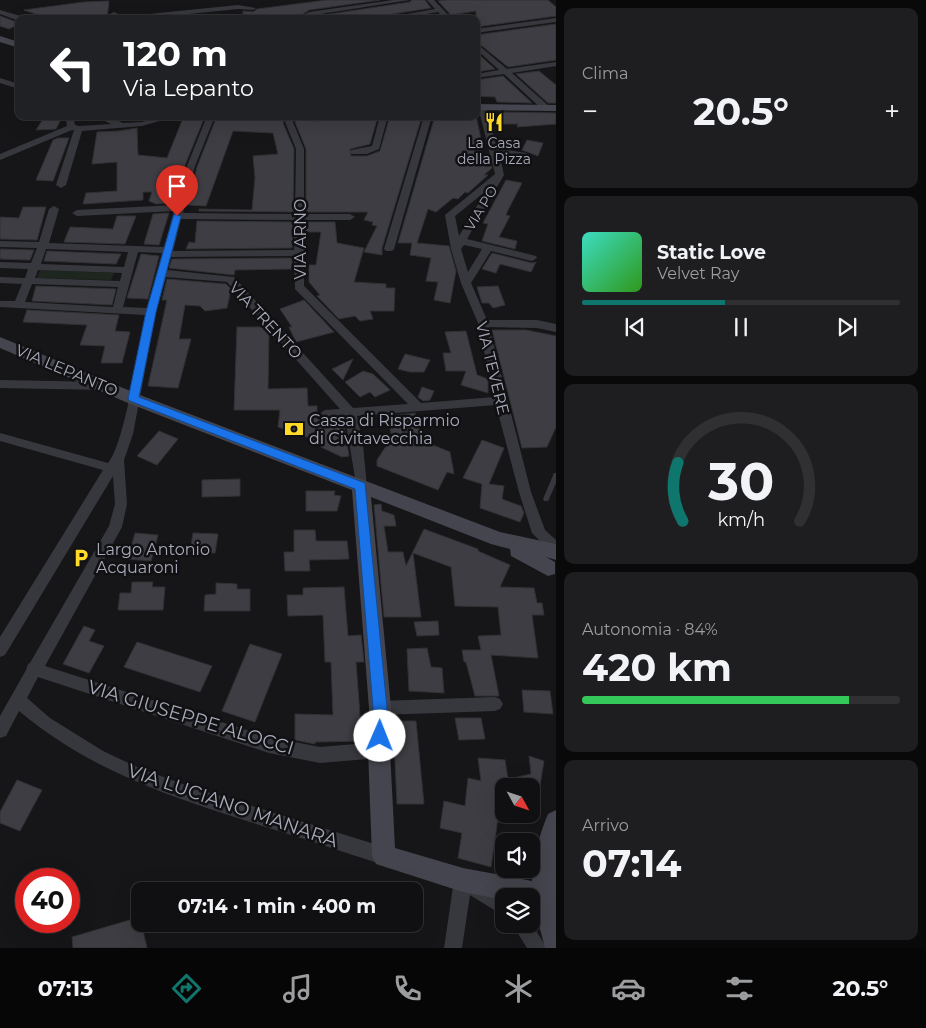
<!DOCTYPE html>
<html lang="it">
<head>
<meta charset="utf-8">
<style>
	body { margin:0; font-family:Montserrat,sans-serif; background:#1e1e20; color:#f1f3f6; height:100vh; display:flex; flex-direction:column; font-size:19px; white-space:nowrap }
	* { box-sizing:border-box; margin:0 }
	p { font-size:16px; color:#9c9d9f }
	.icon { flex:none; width:28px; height:28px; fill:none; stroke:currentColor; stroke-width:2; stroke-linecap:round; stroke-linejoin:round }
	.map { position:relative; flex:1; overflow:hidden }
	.sheet { display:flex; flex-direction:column; gap:8px; padding:8px; background:#09090a; width:370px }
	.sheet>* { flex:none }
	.banner { position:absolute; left:15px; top:15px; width:465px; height:105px; border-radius:10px; box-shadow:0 5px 20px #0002,0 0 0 1px #303032; background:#202124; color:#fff; overflow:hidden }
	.needle { width:32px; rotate:130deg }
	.controls { position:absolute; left:495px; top:778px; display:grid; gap:10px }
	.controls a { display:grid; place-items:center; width:45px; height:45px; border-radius:10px; background:#101012; box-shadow:0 5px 20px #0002,0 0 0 1px #303032; font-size:25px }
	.speed { position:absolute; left:15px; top:868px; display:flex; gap:10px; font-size:25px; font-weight:700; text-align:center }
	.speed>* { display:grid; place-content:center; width:65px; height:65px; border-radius:50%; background:#101012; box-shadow:0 5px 20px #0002,0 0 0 1px #303032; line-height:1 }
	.speed .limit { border:8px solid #d22; background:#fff; color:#111 }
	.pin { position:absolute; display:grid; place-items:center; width:42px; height:42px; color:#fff; margin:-51px -21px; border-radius:50% 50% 50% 0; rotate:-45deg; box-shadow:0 0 5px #0007 }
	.pin .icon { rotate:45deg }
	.me { position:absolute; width:55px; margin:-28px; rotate:1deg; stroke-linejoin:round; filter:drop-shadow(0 0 4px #0008) }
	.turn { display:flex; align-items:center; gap:18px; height:105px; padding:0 25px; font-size:22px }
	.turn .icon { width:65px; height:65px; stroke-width:2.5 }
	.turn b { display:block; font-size:35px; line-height:42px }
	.big { font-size:38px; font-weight:700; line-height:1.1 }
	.sheet .widget { flex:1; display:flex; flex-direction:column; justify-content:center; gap:8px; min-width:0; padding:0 18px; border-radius:10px; background:#1e1e20 }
	.sheet .dial { align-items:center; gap:0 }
	.dial svg { height:130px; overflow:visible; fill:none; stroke:#303032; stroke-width:7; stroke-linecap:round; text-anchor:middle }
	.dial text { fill:#f1f3f6; stroke:none }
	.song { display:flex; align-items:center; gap:15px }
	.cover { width:60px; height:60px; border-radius:8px; background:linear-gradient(135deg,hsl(170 70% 55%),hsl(110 70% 35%)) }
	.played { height:5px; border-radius:2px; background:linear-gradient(90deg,#0f766e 45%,#303032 45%) }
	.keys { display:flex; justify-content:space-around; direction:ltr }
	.heat { display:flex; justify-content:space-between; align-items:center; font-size:28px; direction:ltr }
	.charge { height:8px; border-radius:4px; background:linear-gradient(90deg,#34c759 84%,#303032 0) }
	.trip { position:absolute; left:131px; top:882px; width:292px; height:50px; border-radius:10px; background:#101012; box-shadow:0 5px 20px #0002,0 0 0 1px #303032; font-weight:700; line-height:50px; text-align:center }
	.menu { display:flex; height:80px; justify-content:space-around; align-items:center; background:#060607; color:#9c9d9f }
	.menu .icon { width:35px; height:35px }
	.menu .selected { color:#0f766e }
	.menu b { font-size:22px; color:#f1f3f6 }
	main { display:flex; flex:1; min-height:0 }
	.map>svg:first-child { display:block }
</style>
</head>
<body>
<main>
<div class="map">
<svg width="556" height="948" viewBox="0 0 556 948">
	<rect width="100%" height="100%" fill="#161618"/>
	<path fill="#1d2720" d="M 40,270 L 114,273 L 111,280 L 37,278 Z"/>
	<path fill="#3d3d43" stroke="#313034" d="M 327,0 L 380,0 L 309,10 L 303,14 L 306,19 L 243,19 L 243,11 L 253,12 L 257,9 Z
		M 412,0 L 425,0 L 431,8 L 360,19 L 318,19 L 317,16 L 410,2 Z
		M 447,0 L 548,0 L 556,7 L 556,16 L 476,27 L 476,11 L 451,15 L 438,1 Z
		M 109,1 L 107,19 L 50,19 L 24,10 L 84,2 Z
		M 0,16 L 19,23 L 19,24 L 9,29 L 0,26 Z
		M 556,24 L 556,60 L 508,67 L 476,41 L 476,35 Z
		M 476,52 L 495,69 L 476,72 Z
		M 539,71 L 556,85 L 556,103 L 548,103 L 516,74 Z
		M 503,76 L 532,103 L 497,102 L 495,97 L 476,96 L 476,80 Z
		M 499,112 L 556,113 L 556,124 L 517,127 L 518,124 L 501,124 Z
		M 45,116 L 47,116 L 62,117 L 56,129 L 36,130 Z
		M 184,116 L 205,116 L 185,165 L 175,203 L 156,204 L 149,201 L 152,192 L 143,192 L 143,200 L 83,204 L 86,193 L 117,191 L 117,162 L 92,164 L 97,132 L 119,131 L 137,128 L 138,155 L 167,158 Z
		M 217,116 L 243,116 L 241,120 L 270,120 L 270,116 L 286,116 L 283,123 L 294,149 L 293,212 L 199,211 L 199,209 L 252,210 L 255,178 L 253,156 L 278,154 L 273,133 L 233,131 L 206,206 L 187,205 L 197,167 Z
		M 318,116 L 378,116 L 370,144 L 350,149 L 351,156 L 367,156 L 380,151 L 390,116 L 422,116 L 382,248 L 382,255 L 364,252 L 377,226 L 372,225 L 373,222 L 364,220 L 368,212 L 306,212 L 306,149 L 295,122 L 296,120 L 317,121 Z
		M 435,116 L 476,116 L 481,139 L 483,139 L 481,157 L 489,157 L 492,168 L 484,175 L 488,175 L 468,193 L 465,192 L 458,199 L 453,198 L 436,212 L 428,209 L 417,243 L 449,246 L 456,271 L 450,303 L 434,300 L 438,282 L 426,281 L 431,258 L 410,255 L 412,243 L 398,243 Z
		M 58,138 L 69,138 L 53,181 L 36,180 L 53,140 Z
		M 527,140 L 543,143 L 538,156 L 522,150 Z
		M 506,180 L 522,183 L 507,212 L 506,215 L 510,216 L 499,237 L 517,241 L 515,249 L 482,241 L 488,224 L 483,223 Z
		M 23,207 L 46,207 L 37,240 L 0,239 L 0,217 L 19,218 Z
		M 169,213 L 159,245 L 144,244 L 153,214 Z
		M 117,216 L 136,216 L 125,244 L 64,242 L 70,227 L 113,229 Z
		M 197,221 L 293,222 L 292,248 L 186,249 L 189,242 L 195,243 Z
		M 306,222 L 335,222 L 337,243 L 364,248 L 354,282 L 386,284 L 386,288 L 395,288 L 394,311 L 370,311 L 373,319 L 360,321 L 355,316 L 339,319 L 317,296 L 320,295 L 309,282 L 309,265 L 316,265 L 321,232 L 306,232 Z
		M 0,249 L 34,250 L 30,260 L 28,260 L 0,259 Z
		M 47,251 L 121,254 L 116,264 L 44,261 Z
		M 492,253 L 532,263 L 536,262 L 531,272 L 500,264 L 496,273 L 482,269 Z
		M 141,254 L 159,256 L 148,299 L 127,298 Z
		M 292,258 L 292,269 L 235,270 L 234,275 L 169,268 L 172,259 Z
		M 167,279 L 226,284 L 231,289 L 227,308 L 205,311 L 200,306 L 185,305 L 179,339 L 191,339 L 178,388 L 148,386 L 167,300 L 162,300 Z
		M 36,286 L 116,289 L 112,305 L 32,301 Z
		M 498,286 L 505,305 L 493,308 L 489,303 L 482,303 L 477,287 Z
		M 304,300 L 334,332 L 296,342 L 289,327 L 292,327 L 280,309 Z
		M 27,310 L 119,315 L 115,331 L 130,332 L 122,363 L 101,363 L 105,346 L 80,345 L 87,325 L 23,322 Z
		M 237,327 L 264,327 L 269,332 L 268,389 L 307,388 L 308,406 L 317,406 L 317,419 L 343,419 L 349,456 L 342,457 L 321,447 L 321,442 L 278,427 L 280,410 L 234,410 Z
		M 492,330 L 526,330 L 556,336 L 556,427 L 547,447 L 522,448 Z
		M 466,331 L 477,375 L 488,379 L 488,393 L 461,385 L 466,371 L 446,371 L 443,353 L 451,353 L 445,332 Z
		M 405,354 L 430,360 L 424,372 L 410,372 L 398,369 Z
		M 353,359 L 343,380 L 332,369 Z
		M 363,371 L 373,374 L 390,390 L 375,397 L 370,392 L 360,397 L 345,382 Z
		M 422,387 L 434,391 L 430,400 L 423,401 L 418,397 Z
		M 415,413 L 423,441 L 450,452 L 454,474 L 447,472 L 438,490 L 377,466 L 377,460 L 392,437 L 387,416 Z
		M 159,431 L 178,439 L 157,465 L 137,456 Z
		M 482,440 L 504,448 L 489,484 L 504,486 L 502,499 L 521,506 L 524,513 L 520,522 L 480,508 L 482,484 L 463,478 Z
		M 240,479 L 240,496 L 202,497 L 202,480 Z
		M 306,491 L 335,491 L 334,495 L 341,496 L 337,511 L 306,511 Z
		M 381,504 L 382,511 L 394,515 L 396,526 L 384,526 L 388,552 L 403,552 L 406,566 L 424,529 L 478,549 L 478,551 L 510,565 L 500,587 L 534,588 L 537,603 L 542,603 L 544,615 L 532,615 L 538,658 L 491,655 L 499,696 L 475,696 L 466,662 L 464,662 L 462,650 L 481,650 L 478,636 L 501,635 L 498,607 L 455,606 L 451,567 L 413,553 L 421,617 L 384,617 L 374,505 Z
		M 294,530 L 315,530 L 316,541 L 347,541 L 349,559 L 309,560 L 310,571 L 285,571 L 284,552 L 294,552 Z
		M 135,533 L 158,535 L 151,561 L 128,559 Z
		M 193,533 L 218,534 L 215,553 L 190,552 Z
		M 132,582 L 153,582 L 152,587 L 165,587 L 163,610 L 118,610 L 120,593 L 131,593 Z
		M 216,583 L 237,584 L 237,589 L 250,589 L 250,611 L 204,611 L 205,595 L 216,594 Z
		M 344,587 L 348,636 L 361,635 L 364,662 L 356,662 L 361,729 L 366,729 L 366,741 L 315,742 L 315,744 L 295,740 L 295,714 L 333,715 L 331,662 L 325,662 L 323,615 L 288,616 L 287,595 L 303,595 L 303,588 Z
		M 438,621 L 439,635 L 417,636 L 414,622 Z
		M 84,626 L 95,630 L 89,641 L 104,646 L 89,673 L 63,664 Z
		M 137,642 L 212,666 L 200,692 L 124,667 Z
		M 250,644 L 282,654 L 255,722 L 222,711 Z
		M 427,648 L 431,667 L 442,668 L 444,693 L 409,691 L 407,649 Z
		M 522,690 L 550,691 L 553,714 L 524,712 Z
		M 455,718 L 481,718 L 485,739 L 459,740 Z
		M 393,721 L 416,721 L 424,804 L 397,804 Z
		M 529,756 L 544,761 L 538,798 L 534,798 L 533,786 L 509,779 L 531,774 Z
		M 478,758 L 505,760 L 508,779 L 504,777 L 504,813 L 499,811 L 491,867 L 458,858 L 462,833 L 440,828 L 444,801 L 465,806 L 468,778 L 481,781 Z
		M 17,780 L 42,790 L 20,831 L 0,823 L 0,812 Z
		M 140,917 L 147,948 L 73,948 L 72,937 Z"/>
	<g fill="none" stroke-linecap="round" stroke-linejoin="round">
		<path fill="#37373e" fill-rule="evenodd" d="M 554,473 L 556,473 L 556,483 L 549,499 L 548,501 L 544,501 L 543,499 Z"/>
		<path fill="#37373e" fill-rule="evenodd" d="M 393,0 L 410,0 L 314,15 L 316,19 L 309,19 L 305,14 L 309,12 Z
			M 427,0 L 434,0 L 452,19 L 445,19 L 438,12 L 397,19 L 379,19 L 435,9 Z
			M 238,5 L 256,8 L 253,10 L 238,9 L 139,19 L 149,14 Z
			M 0,10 L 24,17 L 24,19 L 19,19 L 19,21 L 0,14 Z
			M 114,12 L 118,14 L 117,19 L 110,19 L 110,14 Z
			M 556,18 L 556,22 L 476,33 L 476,29 Z
			M 476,43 L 507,69 L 556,62 L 556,66 L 512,73 L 550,107 L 550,111 L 544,111 L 504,74 L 476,78 L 476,74 L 499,70 L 476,49 Z
			M 0,78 L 19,84 L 19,89 L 0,83 Z
			M 479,105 L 486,107 L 497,148 L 526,153 L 530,156 L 526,159 L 499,153 L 504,175 L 467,239 L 536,256 L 537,258 L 532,261 L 491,251 L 471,283 L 487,320 L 537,320 L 556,324 L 556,332 L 537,328 L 489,327 L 531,492 L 545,530 L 556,540 L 556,553 L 551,552 L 532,533 L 519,492 L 496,405 L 357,416 L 363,445 L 367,487 L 365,490 L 357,490 L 345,417 L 325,418 L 319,414 L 325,410 L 340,409 L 227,282 L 166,277 L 156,312 L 133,434 L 124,460 L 127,504 L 122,527 L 45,666 L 269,737 L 320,747 L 379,742 L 385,745 L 387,750 L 385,755 L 379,758 L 320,763 L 269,753 L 38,677 L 27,698 L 50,718 L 103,751 L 139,768 L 191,787 L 384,847 L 390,850 L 393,856 L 390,862 L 384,865 C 338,850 292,835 247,821 C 162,794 89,769 19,711 L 6,736 L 0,738 L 0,716 L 26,670 L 28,664 L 30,663 L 109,526 L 115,504 L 113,476 L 5,655 L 0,657 L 0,637 L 103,470 L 0,441 L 0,433 L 108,463 C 125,444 139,345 145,315 L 0,307 L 0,301 L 15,301 L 22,284 L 0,283 L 0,277 L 25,278 L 28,269 L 0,268 L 0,262 L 31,263 L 37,248 L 0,247 L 0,241 L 39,242 L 49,209 L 54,206 L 59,209 L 49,243 L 164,247 L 174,211 L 77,216 L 72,213 L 77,210 L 176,205 L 187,166 L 207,116 L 215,116 L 195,166 L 183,213 L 295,214 L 296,149 L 285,122 L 288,116 L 296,116 L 293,122 L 304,149 L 304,214 L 350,214 L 355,217 L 350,220 L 304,220 L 304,286 L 421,403 L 494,397 L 478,323 L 461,283 L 451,249 L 445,215 L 495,174 L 478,107 ZM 486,191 L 459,236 L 455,216 ZM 181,219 L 295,220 L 294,250 L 173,251 ZM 464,245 L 482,249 L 468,272 L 461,249 ZM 46,249 L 128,252 L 124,267 L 41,264 ZM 138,252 L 162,253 L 147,308 L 123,307 ZM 294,256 L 295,289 L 408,404 L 353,408 L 234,277 L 167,270 L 171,257 ZM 38,270 L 122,273 L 120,281 L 35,278 ZM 32,284 L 118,287 L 113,307 L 25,302 Z
			M 70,116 L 79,116 L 74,121 L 75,125 L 79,126 L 111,124 L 95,116 L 107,116 L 123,123 L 142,122 L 162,116 L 177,116 L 142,126 L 82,131 L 66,185 L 61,188 L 56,185 L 74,130 L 72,130 L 0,160 L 0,154 L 67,126 L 66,121 Z
			M 380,116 L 388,116 L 379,149 L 367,154 L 351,154 L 351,150 L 372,146 Z
			M 424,116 L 432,116 L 394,249 L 392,251 L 386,251 L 384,249 Z
			M 0,380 L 105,382 L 111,386 L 105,390 L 0,388 Z
			M 495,697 L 500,699 L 503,704 L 500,709 L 495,711 L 380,715 L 375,713 L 372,708 L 375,703 L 380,701 Z
			M 463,871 L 504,897 L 504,916 L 470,895 L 462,948 L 444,948 L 454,880 L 457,874 Z
			M 531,923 L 547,948 L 527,948 L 512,924 Z"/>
		<path fill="#44454e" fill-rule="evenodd" d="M 0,36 L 19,42 L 19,48 L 0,42 Z
			M 476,104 L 556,105 L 556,111 L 476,110 Z
			M 0,337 L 140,395 L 500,532 L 556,544 L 556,560 L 546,557 L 555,562 L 555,574 L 548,576 L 511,556 L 510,549 L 491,544 L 371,497 L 391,708 L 390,750 L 395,848 L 463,868 L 532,881 C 533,859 539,835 548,814 L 556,810 L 556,948 L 545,948 L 534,906 L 531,906 L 531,896 L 504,896 L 504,900 L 463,892 L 376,864 L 372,856 L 368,750 L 369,708 L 352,490 L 128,403 L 0,348 Z"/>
	</g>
	<path fill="#1a73e8" stroke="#114b97" d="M 174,214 L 181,216 L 156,312 L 139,397 L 365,483 L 387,708 L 387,736 L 385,741 L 380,743 L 375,741 L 373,736 L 373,708 L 355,489 L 130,401 L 128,399 L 146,312 Z"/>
	<defs>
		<g id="restaurant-bare" transform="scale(1.5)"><path d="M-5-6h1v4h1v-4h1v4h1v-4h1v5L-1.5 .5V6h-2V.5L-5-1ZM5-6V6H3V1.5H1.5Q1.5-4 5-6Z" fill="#ffdb27" stroke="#111113" stroke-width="2.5" paint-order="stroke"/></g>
		<g id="bank-bare" transform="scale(1.5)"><path d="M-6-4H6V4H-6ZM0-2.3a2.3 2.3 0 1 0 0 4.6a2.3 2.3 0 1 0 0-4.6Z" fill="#ffdb27" stroke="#111113" stroke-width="2.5" paint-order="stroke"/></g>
		<g id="parking-bare" transform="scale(1.5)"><path d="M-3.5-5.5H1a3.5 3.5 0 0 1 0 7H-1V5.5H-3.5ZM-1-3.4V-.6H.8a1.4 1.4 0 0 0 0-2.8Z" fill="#ffdb27" stroke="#111113" stroke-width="2.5" paint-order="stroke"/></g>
	</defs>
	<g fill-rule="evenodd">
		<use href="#restaurant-bare" x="494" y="122"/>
		<use href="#bank-bare" x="294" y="429"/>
		<use href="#parking-bare" x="81" y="558"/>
	</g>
	<g text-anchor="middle" stroke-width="5" stroke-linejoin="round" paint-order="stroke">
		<g font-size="14" fill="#a7a9b9" stroke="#111113">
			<text x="494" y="148">La Casa<tspan x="494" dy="16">della Pizza</tspan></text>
		</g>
		<g font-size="14" fill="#a7a9b9" stroke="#111113">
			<text transform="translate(481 208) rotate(-59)" y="5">VIA PO</text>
		</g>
		<g font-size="16" fill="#a7a9b9" stroke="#111113">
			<text transform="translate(300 239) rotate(-90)" y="6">VIA ARNO</text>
			<text transform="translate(266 320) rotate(47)" y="6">VIA TRENTO</text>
			<text transform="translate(493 368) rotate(76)" y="6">VIA TEVERE</text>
			<text transform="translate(67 370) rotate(23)" y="6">VIA LEPANTO</text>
		</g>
		<g font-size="16" fill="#a7a9b9" stroke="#111113" text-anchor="start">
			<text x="309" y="426">Cassa di Risparmio<tspan x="309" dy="18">di Civitavecchia</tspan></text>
			<text x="96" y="555">Largo Antonio<tspan x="96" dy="18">Acquaroni</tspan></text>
		</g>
		<g font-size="19" fill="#a7a9b9" stroke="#111113">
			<text transform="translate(191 717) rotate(17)" y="7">VIA GIUSEPPE ALOCCI</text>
			<text transform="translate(233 805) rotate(19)" y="7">VIA LUCIANO MANARA</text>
		</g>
	</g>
</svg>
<div class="controls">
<a><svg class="needle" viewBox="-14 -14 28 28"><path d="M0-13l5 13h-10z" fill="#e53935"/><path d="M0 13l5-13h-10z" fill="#9c9d9f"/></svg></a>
<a><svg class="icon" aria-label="sound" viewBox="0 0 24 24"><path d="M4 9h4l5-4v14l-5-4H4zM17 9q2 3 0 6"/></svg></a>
<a><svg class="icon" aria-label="layers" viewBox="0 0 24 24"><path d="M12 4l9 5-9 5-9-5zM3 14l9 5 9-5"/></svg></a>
</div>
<div class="speed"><div class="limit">40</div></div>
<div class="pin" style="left:177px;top:216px;background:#d93025"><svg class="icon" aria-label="arrive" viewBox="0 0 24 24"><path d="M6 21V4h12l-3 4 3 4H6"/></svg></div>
<svg class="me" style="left:380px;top:736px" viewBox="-20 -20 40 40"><circle r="19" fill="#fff"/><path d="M0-13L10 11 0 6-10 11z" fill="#1a73e8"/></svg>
<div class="trip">07:14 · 1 min · 400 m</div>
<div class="banner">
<div class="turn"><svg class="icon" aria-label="left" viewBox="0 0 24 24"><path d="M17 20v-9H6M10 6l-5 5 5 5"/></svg><div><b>120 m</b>Via Lepanto</div></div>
</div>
</div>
<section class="sheet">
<div class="widget"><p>Clima</p>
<div class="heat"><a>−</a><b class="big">20.5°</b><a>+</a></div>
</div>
<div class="widget">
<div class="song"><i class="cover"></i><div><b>Static Love</b><p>Velvet Ray</p></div></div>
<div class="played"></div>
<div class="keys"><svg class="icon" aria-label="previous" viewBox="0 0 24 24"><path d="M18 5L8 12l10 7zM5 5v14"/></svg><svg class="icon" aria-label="pause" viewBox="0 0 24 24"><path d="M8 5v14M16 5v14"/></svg><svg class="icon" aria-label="next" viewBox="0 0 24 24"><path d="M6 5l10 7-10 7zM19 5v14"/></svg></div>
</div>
<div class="widget dial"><svg viewBox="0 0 100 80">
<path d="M14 69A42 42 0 1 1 86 69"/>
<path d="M14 69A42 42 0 0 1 11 33" stroke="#0f766e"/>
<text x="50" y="56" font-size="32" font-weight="700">30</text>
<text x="50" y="72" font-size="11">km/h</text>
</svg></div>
<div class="widget"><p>Autonomia · 84%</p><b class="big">420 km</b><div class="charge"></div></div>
<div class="widget"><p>Arrivo</p><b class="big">07:14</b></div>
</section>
</main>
<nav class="menu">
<b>07:13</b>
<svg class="icon selected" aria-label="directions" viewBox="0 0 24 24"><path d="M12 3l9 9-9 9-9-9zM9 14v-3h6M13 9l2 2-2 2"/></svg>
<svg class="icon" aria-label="music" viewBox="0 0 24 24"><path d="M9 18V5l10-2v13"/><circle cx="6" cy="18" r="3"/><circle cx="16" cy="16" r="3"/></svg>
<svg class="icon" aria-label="phone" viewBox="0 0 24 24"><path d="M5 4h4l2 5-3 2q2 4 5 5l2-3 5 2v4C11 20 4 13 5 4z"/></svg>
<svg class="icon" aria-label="climate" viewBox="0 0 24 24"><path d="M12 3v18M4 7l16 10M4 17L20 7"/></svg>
<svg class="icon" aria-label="car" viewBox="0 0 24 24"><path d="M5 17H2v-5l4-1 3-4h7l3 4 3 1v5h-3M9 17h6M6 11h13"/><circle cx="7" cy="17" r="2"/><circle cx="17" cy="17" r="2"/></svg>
<svg class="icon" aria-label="filters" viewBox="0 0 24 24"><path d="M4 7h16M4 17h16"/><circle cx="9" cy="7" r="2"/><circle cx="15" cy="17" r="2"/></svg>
<b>20.5°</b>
</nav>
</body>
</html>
